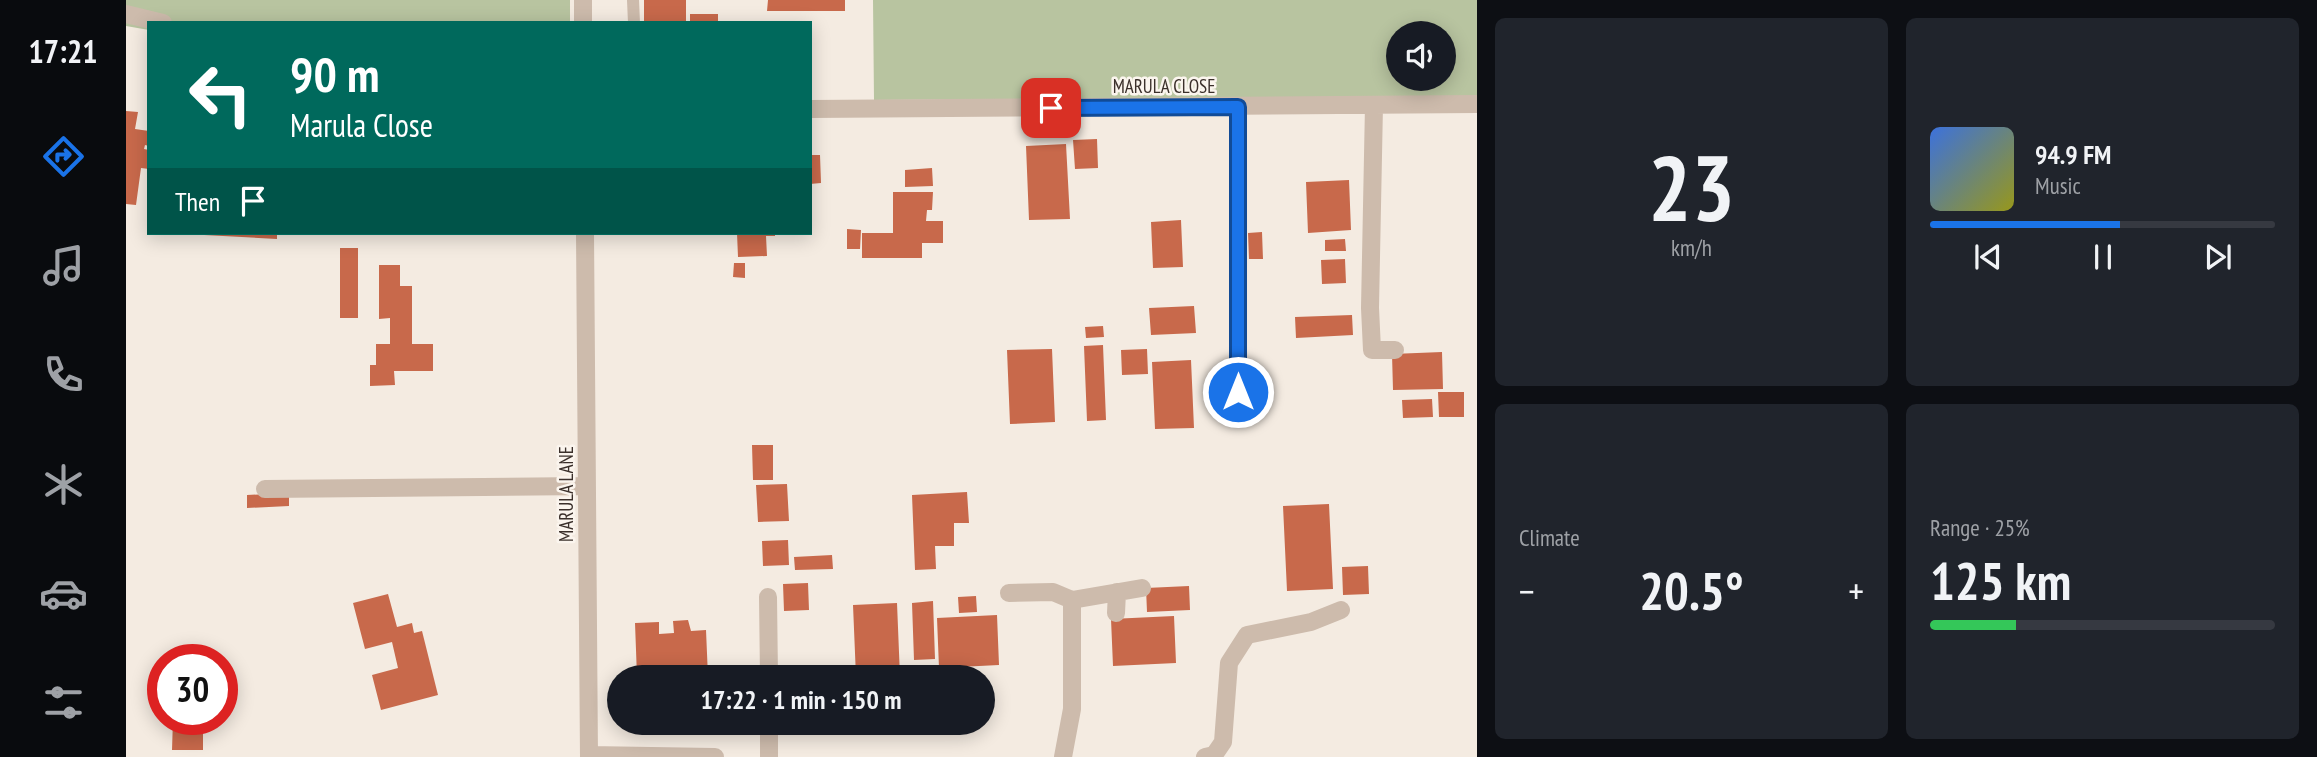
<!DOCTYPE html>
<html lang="en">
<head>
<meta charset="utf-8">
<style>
	body { margin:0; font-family:"PT Sans Narrow",sans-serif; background:#20242c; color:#f1f3f6; height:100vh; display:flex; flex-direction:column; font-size:26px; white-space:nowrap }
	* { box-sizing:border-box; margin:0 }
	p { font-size:23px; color:#9ea1a6 }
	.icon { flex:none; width:38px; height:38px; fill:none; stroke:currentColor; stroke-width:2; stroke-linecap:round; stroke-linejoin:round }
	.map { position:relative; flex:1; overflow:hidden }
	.sheet { display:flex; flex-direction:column; gap:18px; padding:18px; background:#0d0f14; width:840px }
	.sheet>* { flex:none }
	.hud { position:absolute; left:21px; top:21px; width:665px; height:214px; border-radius:0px; box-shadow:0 4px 18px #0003; background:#00695c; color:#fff; overflow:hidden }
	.tools { position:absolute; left:1260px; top:21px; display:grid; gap:14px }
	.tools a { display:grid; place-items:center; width:70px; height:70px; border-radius:50%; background:#171b24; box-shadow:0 4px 18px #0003; font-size:35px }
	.speed { position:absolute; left:21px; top:644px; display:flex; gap:14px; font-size:35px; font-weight:700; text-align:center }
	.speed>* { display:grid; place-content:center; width:91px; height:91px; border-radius:50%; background:#171b24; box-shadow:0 4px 18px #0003; line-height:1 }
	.speed .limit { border:10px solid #d22; background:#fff; color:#111 }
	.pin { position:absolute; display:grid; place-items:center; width:60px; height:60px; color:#fff; margin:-30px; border-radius:14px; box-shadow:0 4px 10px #0006 }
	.me { position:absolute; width:77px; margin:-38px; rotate:0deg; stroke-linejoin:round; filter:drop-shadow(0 0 5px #0008) }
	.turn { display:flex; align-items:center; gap:24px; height:147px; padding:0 28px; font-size:32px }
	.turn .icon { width:91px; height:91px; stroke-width:2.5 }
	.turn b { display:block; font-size:49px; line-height:60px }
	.then { display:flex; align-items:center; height:66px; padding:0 28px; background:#0003; gap:14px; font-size:26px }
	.big { font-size:52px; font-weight:700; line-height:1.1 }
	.sheet .card { flex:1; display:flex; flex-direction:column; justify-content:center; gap:10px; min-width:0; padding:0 24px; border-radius:10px; background:#20242c }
	.sheet .dial { align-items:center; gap:0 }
	.dial b { font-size:91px; line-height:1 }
	.song { display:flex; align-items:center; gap:21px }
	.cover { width:84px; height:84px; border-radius:10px; background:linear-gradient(135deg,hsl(220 70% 55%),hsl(60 70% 35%)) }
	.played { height:7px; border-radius:4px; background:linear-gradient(90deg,#1a73e8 55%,#363941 55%) }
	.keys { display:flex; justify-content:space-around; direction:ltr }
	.heat { display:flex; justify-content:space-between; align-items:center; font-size:38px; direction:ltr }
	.charge { height:10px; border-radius:5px; background:linear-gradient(90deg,#34c759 25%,#363941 0) }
	.sheet .tiles { flex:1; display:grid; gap:18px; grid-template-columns:repeat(2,1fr) }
	.trip { position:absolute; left:481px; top:665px; width:388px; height:70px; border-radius:35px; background:#171b24; box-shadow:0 4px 18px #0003; font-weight:700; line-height:70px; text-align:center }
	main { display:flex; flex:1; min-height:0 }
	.tab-bar { display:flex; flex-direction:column; width:126px; justify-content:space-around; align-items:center; background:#090b0e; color:#9ea1a6 }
	.tab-bar .icon { width:49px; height:49px }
	.tab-bar .selected { color:#1a73e8 }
	.tab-bar b { font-size:32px; color:#f1f3f6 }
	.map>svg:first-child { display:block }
</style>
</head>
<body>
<main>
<nav class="tab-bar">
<b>17:21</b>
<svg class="icon selected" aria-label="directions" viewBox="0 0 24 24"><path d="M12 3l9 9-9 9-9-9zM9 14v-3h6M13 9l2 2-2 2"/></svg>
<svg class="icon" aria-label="music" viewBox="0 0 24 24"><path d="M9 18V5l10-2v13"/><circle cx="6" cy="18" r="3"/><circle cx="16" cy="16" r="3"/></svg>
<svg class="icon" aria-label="phone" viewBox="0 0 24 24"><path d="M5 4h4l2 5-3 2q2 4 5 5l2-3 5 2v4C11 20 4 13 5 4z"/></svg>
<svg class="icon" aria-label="climate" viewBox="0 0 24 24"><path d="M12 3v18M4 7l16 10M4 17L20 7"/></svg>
<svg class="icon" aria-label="car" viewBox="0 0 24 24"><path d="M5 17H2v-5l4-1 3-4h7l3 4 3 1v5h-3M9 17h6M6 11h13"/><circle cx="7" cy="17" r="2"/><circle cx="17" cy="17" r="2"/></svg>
<svg class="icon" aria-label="filters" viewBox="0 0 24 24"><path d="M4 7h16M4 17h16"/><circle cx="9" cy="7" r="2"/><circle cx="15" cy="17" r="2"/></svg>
</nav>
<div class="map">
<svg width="1351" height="757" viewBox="0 0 1351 757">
	<rect width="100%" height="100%" fill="#f4ebe1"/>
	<path fill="#b8c4a0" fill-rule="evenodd" d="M 0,0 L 444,0 L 444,23 L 23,23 L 23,30 L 0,26 Z
		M 747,0 L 1351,0 L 1351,96 L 748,100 ZM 1272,33 L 1318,33 L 1318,79 L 1272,79 Z"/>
	<path fill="#c8694b" d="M 518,0 L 560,0 L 560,23 L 518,23 Z
		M 642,0 L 719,0 L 719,11 L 641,11 Z
		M 564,14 L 592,14 L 592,23 L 564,23 Z
		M 0,111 L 12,112 L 9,129 L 23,131 L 23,146 L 19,145 L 18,149 L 23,150 L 23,169 L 15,168 L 10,205 L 0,204 Z
		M 971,139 L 972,168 L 949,169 L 947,140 Z
		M 940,144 L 944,219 L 903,220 L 900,146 Z
		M 684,155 L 694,155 L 695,183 L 684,184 Z
		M 806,168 L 807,186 L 779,187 L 779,170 Z
		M 1223,180 L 1225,230 L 1182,233 L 1180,182 Z
		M 767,192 L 807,192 L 806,210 L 801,210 L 800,221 L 817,221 L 817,243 L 796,243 L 796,258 L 736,258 L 736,233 L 767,233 Z
		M 1055,220 L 1057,267 L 1027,268 L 1025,222 Z
		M 721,229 L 735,230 L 734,249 L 721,249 Z
		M 1136,232 L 1137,259 L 1123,259 L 1122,233 Z
		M 78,233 L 151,233 L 151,239 L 78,235 Z
		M 611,233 L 649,233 L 649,236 L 640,236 L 641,256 L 612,257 Z
		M 1219,239 L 1220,251 L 1199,251 L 1199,240 Z
		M 214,248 L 232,248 L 232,318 L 214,318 Z
		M 1219,259 L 1220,283 L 1196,284 L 1195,260 Z
		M 608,263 L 619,263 L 619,278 L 607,277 Z
		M 253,265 L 274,265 L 274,286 L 286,286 L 286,344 L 307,344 L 307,371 L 268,371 L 269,385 L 244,386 L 244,365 L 250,365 L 250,344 L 264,344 L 264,318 L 253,319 Z
		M 1068,306 L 1070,333 L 1025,335 L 1023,308 Z
		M 1226,315 L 1227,335 L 1170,338 L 1169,317 Z
		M 977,326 L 978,337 L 960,338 L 959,327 Z
		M 977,345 L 980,420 L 961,421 L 958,346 Z
		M 926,349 L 929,422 L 884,424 L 881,350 Z
		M 1021,349 L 1022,374 L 996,375 L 995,350 Z
		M 1316,352 L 1317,389 L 1267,390 L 1266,354 Z
		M 1065,360 L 1068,428 L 1029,429 L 1026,362 Z
		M 1312,392 L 1338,392 L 1338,417 L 1313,417 Z
		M 1306,399 L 1307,417 L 1277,418 L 1276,400 Z
		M 626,445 L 647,445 L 647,480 L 627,480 Z
		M 661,484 L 663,521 L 632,522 L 630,485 Z
		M 841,492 L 843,523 L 828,523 L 828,546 L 809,546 L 810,569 L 789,570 L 786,495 Z
		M 163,493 L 163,506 L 121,508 L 121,495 Z
		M 1203,504 L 1207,589 L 1161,591 L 1157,506 Z
		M 662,540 L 663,565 L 637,566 L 636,541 Z
		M 706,555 L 707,569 L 669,570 L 668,557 Z
		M 1242,566 L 1243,594 L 1217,595 L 1216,567 Z
		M 682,583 L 683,610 L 658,611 L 657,584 Z
		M 1063,586 L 1064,610 L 1021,612 L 1020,588 Z
		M 262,594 L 271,627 L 286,623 L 288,633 L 296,631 L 312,695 L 255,710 L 246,675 L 272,668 L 266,642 L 239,649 L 227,603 Z
		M 850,596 L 851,612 L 833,613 L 832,597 Z
		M 807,601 L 809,659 L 788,660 L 786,603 Z
		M 771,603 L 774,677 L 730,677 L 727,605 Z
		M 871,615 L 873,665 L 813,668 L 811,618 Z
		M 1048,616 L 1050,663 L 987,666 L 985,619 Z
		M 562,620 L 565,631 L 580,630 L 582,677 L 511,677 L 509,623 L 533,622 L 533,634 L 548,633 L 547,621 Z
		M 47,719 L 77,720 L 77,750 L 46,750 Z"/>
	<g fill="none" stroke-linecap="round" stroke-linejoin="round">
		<path stroke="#cdbbac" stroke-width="12" d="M 507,0 L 508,23"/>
		<path stroke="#cdbbac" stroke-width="18" d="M 0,14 L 37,23
			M 457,23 L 457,0
			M 1248,105 L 1244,308 L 1246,350 L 1269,350
			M 684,109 L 1351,104
			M 459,233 L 463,757
			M 1112,392 L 1112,107
			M 139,489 L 461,486
			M 883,593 L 927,592 L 946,600 L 1016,588
			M 642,597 L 643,677
			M 990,613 L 991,592
			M 643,723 L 643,757
			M 463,755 L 589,757
			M 937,757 L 946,709 L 946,600
			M 1079,757 L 1088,755 L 1097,742 L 1103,663 L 1121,635 L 1185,622 L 1215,610"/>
	</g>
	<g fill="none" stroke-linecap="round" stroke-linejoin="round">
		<g stroke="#114b97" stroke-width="18">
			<path id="route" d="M 925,108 L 1112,107 L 1112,392"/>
		</g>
		<use href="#route" stroke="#1a73e8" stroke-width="12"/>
	</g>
	<g text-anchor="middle" stroke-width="5" stroke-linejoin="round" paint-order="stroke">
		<g font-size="19" fill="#3b302b" stroke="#fbf5ee">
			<text x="1038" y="93">MARULA CLOSE</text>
			<text transform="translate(440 494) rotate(-90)" y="7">MARULA LANE</text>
		</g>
	</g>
</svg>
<div class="tools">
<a><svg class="icon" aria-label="sound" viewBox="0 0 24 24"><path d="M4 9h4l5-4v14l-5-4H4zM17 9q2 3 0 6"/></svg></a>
</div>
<div class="speed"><div class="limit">30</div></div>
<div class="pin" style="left:925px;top:108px;background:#d93025"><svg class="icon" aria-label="arrive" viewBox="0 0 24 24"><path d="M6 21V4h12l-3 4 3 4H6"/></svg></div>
<svg class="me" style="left:1112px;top:392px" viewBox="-20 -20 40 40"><circle r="17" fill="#1a73e8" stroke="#fff" stroke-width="3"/><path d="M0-11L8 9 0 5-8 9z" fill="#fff"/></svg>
<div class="trip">17:22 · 1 min · 150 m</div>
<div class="hud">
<div class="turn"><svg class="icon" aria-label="left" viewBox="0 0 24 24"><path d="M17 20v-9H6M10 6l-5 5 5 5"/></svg><div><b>90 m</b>Marula Close</div></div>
<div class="then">Then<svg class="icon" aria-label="arrive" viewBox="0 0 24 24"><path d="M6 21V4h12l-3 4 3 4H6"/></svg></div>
</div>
</div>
<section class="sheet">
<div class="tiles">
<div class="card dial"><b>23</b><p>km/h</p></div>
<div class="card">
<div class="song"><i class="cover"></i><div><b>94.9 FM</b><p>Music</p></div></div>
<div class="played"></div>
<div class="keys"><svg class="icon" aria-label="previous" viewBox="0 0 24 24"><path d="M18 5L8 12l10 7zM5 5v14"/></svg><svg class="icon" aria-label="pause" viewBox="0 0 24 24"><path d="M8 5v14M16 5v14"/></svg><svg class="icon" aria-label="next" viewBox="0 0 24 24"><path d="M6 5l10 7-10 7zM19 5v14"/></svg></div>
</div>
<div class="card"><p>Climate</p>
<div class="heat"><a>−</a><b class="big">20.5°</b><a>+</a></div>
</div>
<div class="card"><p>Range · 25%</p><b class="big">125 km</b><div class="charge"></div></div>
</div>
</section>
</main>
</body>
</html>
